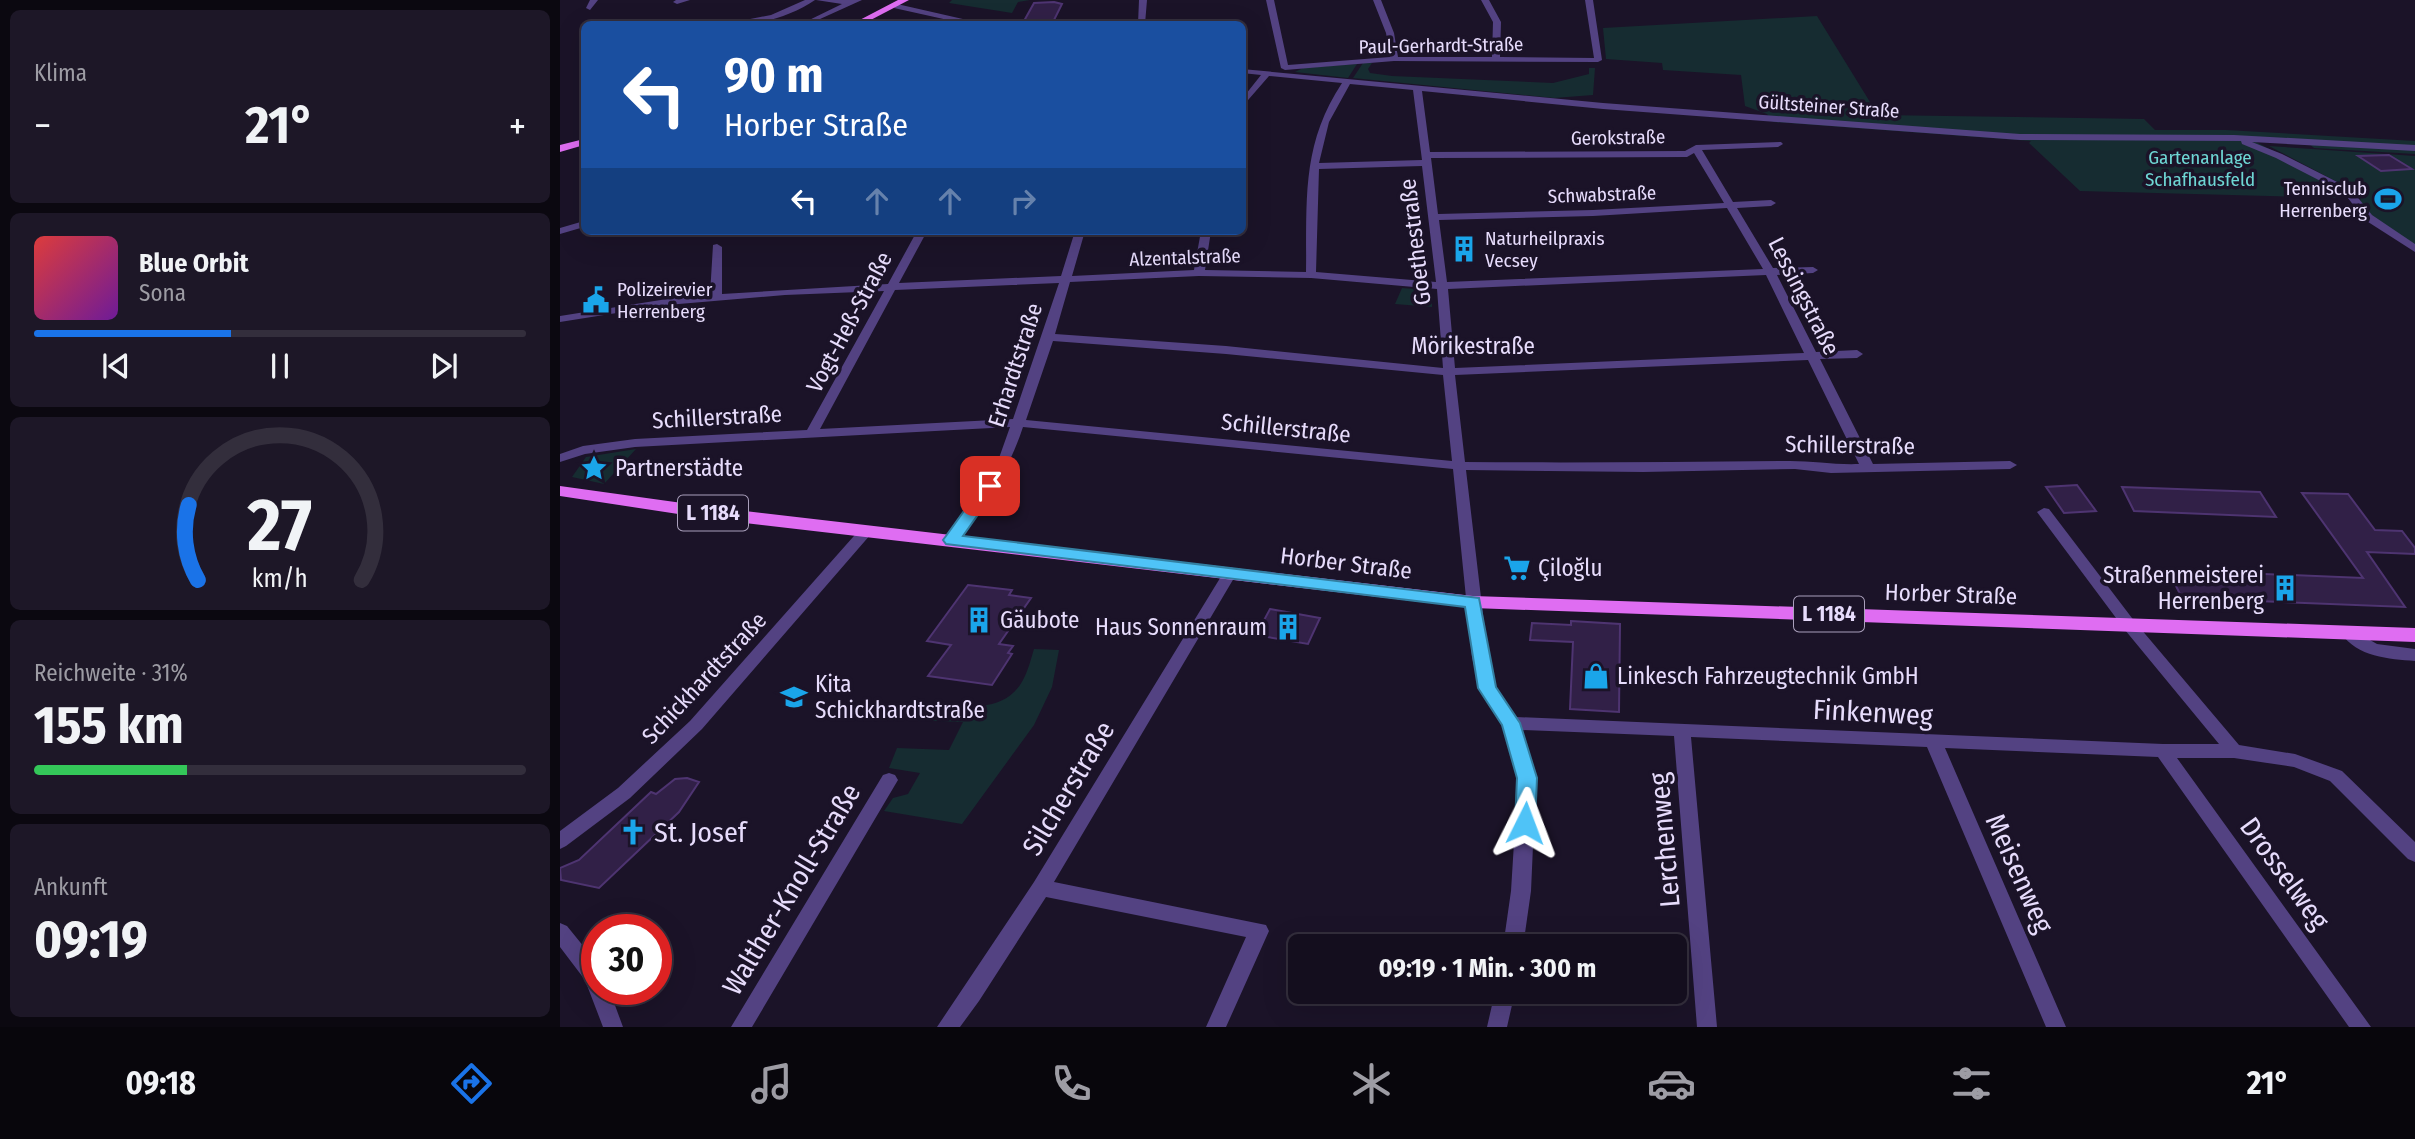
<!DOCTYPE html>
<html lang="de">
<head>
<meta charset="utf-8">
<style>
	body { margin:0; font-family:"Fira Sans Condensed",sans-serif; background:#1d1727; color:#f1f3f6; height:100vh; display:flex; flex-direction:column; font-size:26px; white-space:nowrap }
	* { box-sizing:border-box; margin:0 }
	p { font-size:23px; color:#9d9ca4 }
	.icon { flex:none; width:38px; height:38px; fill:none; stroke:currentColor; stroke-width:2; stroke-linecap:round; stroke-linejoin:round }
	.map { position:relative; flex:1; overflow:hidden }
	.details { display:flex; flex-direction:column; gap:10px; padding:10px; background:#0b0810; width:560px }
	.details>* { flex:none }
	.top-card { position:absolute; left:21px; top:21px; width:665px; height:214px; border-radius:10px; box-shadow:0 7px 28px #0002,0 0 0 2px #332e3c; background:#1a4fa0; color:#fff; overflow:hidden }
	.speed { position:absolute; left:21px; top:914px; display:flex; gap:14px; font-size:35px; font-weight:700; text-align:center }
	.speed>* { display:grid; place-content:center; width:91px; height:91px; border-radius:50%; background:#140e1e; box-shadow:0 7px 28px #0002,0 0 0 2px #332e3c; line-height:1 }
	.speed .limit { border:10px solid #d22; background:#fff; color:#111 }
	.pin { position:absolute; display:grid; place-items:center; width:60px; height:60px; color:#fff; margin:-30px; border-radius:14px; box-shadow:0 4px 10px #0006 }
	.me { position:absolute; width:77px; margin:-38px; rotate:3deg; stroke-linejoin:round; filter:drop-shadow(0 0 5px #0008) }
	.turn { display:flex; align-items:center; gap:24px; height:147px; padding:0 28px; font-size:32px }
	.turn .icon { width:91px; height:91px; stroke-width:2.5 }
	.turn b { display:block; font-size:49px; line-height:60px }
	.lanes { display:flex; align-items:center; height:66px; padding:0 28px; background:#0003; justify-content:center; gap:35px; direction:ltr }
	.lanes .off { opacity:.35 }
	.big { font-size:52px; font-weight:700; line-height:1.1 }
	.details .card { flex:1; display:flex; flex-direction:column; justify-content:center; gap:10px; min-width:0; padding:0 24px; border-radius:10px; background:#1d1727 }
	.details .dial { align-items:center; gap:0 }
	.dial svg { height:182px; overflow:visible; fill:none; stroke:#332e3c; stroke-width:7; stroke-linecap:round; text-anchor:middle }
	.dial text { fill:#f1f3f6; stroke:none }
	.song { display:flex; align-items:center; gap:21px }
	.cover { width:84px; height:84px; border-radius:10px; background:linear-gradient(135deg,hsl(0 70% 55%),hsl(280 70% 35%)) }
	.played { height:7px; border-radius:4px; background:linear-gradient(90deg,#1a73e8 40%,#332e3c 40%) }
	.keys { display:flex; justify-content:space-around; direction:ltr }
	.heat { display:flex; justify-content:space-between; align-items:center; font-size:38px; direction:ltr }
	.charge { height:10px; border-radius:5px; background:linear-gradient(90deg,#34c759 31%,#332e3c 0) }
	.trip { position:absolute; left:728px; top:934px; width:399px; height:70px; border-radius:10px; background:#140e1e; box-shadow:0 7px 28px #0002,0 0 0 2px #332e3c; font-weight:700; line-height:70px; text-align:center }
	.tabs { display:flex; height:112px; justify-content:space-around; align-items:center; background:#08060c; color:#9d9ca4 }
	.tabs .icon { width:49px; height:49px }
	.tabs .on { color:#1a73e8 }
	.tabs b { font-size:32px; color:#f1f3f6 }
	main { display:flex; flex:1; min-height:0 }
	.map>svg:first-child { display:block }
</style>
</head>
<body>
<main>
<section class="details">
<div class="card"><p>Klima</p>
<div class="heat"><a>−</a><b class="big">21°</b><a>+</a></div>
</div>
<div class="card">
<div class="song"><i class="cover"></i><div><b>Blue Orbit</b><p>Sona</p></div></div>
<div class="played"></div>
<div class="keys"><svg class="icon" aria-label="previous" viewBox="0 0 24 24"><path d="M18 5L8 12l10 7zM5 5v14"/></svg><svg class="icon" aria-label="pause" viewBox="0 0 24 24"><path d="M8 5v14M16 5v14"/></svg><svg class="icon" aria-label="next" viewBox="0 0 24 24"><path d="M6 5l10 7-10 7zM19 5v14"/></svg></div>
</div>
<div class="card dial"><svg viewBox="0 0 100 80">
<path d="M14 69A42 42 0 1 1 86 69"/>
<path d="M14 69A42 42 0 0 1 10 36" stroke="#1a73e8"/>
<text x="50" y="56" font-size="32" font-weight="700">27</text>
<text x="50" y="72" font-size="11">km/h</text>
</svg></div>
<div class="card"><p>Reichweite · 31%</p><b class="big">155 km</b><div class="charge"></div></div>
<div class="card"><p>Ankunft</p><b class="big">09:19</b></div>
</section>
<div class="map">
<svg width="1855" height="1027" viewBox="0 0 1855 1027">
	<rect width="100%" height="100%" fill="#1b1328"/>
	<path fill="#162c31" d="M 392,0 L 470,0 L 458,2 L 452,13 L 389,3 Z
		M 1257,16 L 1318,115 L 1584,119 L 1595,130 L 1666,130 L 1855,141 L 1855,154 L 1754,148 L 1748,143 L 1696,142 L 1797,194 L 1783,198 L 1520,191 L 1469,143 L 1471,141 L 1213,122 L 1207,114 L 1185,106 L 1181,75 L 1103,70 L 1102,63 L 1046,59 L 1043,28 Z
		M 803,63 L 812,63 L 808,69 L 810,73 L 832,76 L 993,83 L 1029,74 L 1029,68 L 1035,68 L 1033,95 L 994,98 L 793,78 Z
		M 797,64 L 788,78 L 735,72 L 743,68 Z
		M 1709,146 L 1855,156 L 1855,245 L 1801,208 L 1800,194 Z
		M 842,288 L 867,290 L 872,294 L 872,307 L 835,304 Z
		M 76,449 L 44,484 L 12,477 L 26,457 Z
		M 474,649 L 499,650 L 492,687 L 474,725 L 402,824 L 324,811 L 333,798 L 348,794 L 360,773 L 329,768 L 337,748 L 389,750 L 403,722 L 354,720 C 362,716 371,709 379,708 C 409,706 446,712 463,680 C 468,671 471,659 474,649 Z"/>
	<path fill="#312047" stroke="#4e3471" stroke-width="2" d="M 494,2 L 502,4 L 494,20 L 464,21 L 474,3 Z
		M 1829,155 L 1852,169 L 1821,171 L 1798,156 Z
		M 1517,485 L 1536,511 L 1504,513 L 1486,487 Z
		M 1562,487 L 1700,492 L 1716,517 L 1574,511 Z
		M 1742,493 L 1788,494 L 1815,530 L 1842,531 L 1855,548 L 1855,554 L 1807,552 L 1845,607 L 1622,598 L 1608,570 L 1803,578 Z
		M 408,585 L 452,590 L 449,595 L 471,598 L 439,644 L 453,646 L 448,653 L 452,654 L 432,685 L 368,676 L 391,645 L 367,641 Z
		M 710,609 L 760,618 L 748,644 L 696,635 Z
		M 1011,621 L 1060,624 L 1059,712 L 1010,709 L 1013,642 L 970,640 L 972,623 L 1011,625 Z
		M 127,778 L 139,782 L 119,812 L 39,888 L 1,880 L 0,868 L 19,860 L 91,792 L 96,794 L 115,779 Z"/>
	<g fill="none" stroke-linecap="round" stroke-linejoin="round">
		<path fill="#534282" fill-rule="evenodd" d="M 30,0 L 38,0 L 30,10 L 26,8 Z
			M 116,0 L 130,0 L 117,4 L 113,2 Z
			M 245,0 L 255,0 C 230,17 195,27 165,24 L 211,15 Z
			M 256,0 L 302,0 L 249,24 L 241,24 L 282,4 Z
			M 579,0 L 587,0 L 585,24 L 578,24 Z
			M 706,0 L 714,0 L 728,65 L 830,57 L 826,33 L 813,0 L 821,0 L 834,33 L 838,57 L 932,57 L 933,22 L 921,0 L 929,0 L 941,22 L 940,57 L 1034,58 L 1025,0 L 1033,0 L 1042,60 L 1038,62 L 834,61 L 725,70 L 721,68 Z
			M 337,4 L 416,22 L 417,24 L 406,24 L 334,8 Z
			M 682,69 L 1043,103 L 1460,134 L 1674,135 L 1855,145 L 1855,151 L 1692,142 L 1722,154 L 1791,189 L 1812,215 L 1855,244 L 1855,252 L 1805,220 L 1784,193 L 1716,158 L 1682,144 L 1681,141 L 1460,140 L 1043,109 L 862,91 L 870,152 L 1125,151 L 1136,145 L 1221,142 L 1223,144 L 1218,147 L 1142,150 L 1173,202 L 1211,200 L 1216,203 L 1211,206 L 1177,208 L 1213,268 L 1253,267 L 1258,270 L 1253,273 L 1217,275 L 1256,352 L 1297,350 L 1303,354 L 1297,358 L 1260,359 L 1313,464 L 1450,461 L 1457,465 L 1450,469 L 1271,473 L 1235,469 L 1083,472 L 906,470 L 928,657 L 935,687 L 956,717 L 1603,744 L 1659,744 L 1565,630 L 1477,512 L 1484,508 L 1489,509 L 1575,622 L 1679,745 L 1735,754 L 1782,771 L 1855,842 L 1855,862 L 1848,859 L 1770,781 L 1734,767 L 1674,758 L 1617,758 L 1811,1027 L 1789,1027 L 1598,757 L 1385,748 L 1506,1027 L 1486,1027 L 1367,747 L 1131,737 L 1157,1027 L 1137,1027 L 1114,736 L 961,730 L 976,778 L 971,891 L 963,947 L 943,947 L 951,891 L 958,778 L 943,724 L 919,688 L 912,657 L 893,469 L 463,427 C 448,473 424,505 397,543 L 392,545 L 385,540 L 418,494 L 439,458 L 450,427 L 75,447 L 25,454 L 0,462 L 0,454 L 23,446 L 75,439 L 247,430 L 324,291 L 225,295 L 107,305 L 0,322 L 0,316 L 107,299 L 150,295 L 153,245 L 157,244 L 162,247 L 162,294 L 328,284 L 357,231 L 384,231 L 379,234 L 365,235 L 339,283 L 501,276 L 515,231 L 525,231 L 512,276 L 634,270 L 641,231 L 651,231 L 645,270 L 746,272 C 747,200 741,145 782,83 L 709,76 L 682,107 L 682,99 L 701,75 L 682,73 ZM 790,84 L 853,90 L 862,160 L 759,163 L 769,122 ZM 1134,153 L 1164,203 L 1033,210 L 878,214 L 871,158 L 1127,157 ZM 862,166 L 876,282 L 756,272 L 759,169 ZM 1167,208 L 1203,269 L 887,282 L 879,220 L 1033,216 ZM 1206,275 L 1244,353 L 895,368 L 888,289 ZM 639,276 L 751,278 L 877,289 L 883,368 L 666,346 L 495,334 L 510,282 ZM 499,283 L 453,419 L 260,429 L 335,290 ZM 493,341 L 666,354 L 883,375 L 892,461 L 466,420 ZM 1248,360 L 1299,464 C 1276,465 1253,461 1230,461 C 1122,462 1014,463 905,462 L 895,375 Z
			M 24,221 L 24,227 L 0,234 L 0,228 Z
			M 306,526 L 311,528 L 313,531 L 311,534 L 142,729 L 70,798 L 6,846 L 0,849 L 0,831 L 58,788 L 130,721 L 301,528 Z
			M 670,568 L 677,573 L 494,882 L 706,925 L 709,931 L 666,1027 L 646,1027 L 686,937 L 486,897 L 419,1001 L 400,1027 L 377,1027 L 474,882 L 665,570 Z
			M 1789,628 L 1817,644 L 1855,649 L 1855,661 C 1829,659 1797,657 1781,633 L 1783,629 Z
			M 329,773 L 335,775 L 338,780 L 335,785 L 192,1027 L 171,1027 L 323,775 Z
			M 0,923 L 7,926 L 37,963 L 37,989 L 49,989 L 63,1027 L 43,1027 L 25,980 L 0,947 Z
			M 935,992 L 955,992 L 947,1027 L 927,1027 Z"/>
		<path fill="#df6df2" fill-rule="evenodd" d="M 338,0 L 349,0 L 303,24 L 292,24 Z
			M 24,139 L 24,145 L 0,152 L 0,145 Z
			M 0,486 L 151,507 L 913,596 L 1855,628 L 1855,642 L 913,608 L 151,519 L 0,496 Z"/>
	</g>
	<path fill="#4fc3f7" stroke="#337fa1" stroke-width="2" d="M 430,481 L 438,486 L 403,536 L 919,598 L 936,687 L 960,723 L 977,778 L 975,823 L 972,829 L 965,831 L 958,829 L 955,823 L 957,778 L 942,725 L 918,688 L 905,607 L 386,544 L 383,540 L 386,536 L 424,483 Z"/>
	<defs>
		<g id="stadium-bare" transform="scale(2.1)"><path d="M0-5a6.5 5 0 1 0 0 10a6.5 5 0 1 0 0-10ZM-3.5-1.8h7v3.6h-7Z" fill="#1aa5ea" stroke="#1b1328" stroke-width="2.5" paint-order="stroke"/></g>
		<g id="building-bare" transform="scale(2.1)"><path d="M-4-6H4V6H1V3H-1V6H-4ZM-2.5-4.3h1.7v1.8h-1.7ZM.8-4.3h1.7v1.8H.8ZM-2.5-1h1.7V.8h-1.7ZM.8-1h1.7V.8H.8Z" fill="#1aa5ea" stroke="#1b1328" stroke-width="2.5" paint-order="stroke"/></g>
		<g id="civic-bare" transform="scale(2.1)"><path d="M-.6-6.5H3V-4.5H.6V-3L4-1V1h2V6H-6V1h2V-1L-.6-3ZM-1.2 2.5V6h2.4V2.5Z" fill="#1aa5ea" stroke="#1b1328" stroke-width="2.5" paint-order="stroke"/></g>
		<g id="sight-bare" transform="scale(2.1)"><path d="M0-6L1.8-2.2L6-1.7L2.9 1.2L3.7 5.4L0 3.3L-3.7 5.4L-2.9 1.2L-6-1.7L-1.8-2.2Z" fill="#1aa5ea" stroke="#1b1328" stroke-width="2.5" paint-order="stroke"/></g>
		<g id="supermarket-bare" transform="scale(2.1)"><path d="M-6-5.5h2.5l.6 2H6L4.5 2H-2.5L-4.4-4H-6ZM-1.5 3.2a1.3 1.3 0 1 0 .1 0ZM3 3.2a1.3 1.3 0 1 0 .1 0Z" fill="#1aa5ea" stroke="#1b1328" stroke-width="2.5" paint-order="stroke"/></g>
		<g id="shop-bare" transform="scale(2.1)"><path d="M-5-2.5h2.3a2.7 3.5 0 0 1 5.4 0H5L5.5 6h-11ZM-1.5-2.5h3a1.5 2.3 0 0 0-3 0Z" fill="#1aa5ea" stroke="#1b1328" stroke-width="2.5" paint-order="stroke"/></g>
		<g id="school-bare" transform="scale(2.1)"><path d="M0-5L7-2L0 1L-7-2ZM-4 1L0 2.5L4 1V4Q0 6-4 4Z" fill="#1aa5ea" stroke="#1b1328" stroke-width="2.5" paint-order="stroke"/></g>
		<g id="church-bare" transform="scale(2.1)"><path d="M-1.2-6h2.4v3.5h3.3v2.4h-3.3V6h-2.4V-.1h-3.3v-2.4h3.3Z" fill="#1aa5ea" stroke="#1b1328" stroke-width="2.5" paint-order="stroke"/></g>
	</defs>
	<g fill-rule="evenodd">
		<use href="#stadium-bare" x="1828" y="199"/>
		<use href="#building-bare" x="904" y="249"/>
		<use href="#civic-bare" x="36" y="300"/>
		<use href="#sight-bare" x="34" y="468"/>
		<use href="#supermarket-bare" x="957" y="568"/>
		<use href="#building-bare" x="1725" y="588"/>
		<use href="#building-bare" x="419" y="620"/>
		<use href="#building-bare" x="728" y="627"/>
		<use href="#shop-bare" x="1036" y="676"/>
		<use href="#school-bare" x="234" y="697"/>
		<use href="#church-bare" x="73" y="832"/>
	</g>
	<g text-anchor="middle" stroke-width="7" stroke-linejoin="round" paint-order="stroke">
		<g font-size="19" fill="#e7dcfc" stroke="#1b1328">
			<text transform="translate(881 45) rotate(-1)" y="7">Paul-Gerhardt-Straße</text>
			<text transform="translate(1269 106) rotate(4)" y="7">Gültsteiner Straße</text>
			<text transform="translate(1058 137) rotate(-1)" y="7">Gerokstraße</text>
			<text transform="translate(1042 194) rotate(-2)" y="7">Schwabstraße</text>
			<text transform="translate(625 257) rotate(-2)" y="7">Alzentalstraße</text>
		</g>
		<g font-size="19" fill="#6ed6d4" stroke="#1b1328">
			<text x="1640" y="164">Gartenanlage<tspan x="1640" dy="22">Schafhausfeld</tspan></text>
		</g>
		<g font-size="19" fill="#e7dcfc" stroke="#1b1328" text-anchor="start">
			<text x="1807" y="195" text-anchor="end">Tennisclub<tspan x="1807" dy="22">Herrenberg</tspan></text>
			<text x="925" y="245">Naturheilpraxis<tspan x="925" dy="22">Vecsey</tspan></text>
			<text x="57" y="296">Polizeirevier<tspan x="57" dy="22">Herrenberg</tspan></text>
		</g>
		<g fill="#1b1328" stroke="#aaa0bc" stroke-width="2">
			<rect x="118" y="495.5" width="70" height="35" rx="5"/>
			<rect x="1234" y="596.5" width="70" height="35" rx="5"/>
		</g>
		<g font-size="21" font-weight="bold" fill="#e7dcfc">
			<text x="153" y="520">L 1184</text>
			<text x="1269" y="621">L 1184</text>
		</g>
		<g font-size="23" fill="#e7dcfc" stroke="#1b1328">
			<text transform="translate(855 242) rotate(-97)" y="8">Goethestraße</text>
			<text transform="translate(1244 296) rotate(63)" y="8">Lessingstraße</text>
			<text transform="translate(289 322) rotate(-62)" y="8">Vogt-Heß-Straße</text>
			<text x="913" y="354">Mörikestraße</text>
			<text transform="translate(455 365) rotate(-72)" y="8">Erhardtstraße</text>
			<text transform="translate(157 417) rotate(-3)" y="8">Schillerstraße</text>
			<text transform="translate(726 428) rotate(6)" y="8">Schillerstraße</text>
			<text transform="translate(1290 445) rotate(1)" y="8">Schillerstraße</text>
			<text transform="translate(786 563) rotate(7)" y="8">Horber Straße</text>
			<text transform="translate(1391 594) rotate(2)" y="8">Horber Straße</text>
			<text transform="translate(144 678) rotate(-47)" y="8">Schickhardtstraße</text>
		</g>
		<g font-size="23" fill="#e7dcfc" stroke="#1b1328" text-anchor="start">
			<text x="55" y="476">Partnerstädte</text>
			<text x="978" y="576">Çiloğlu</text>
			<text x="1704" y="583" text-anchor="end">Straßenmeisterei<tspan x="1704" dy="26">Herrenberg</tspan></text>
			<text x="440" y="628">Gäubote</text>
			<text x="707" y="635" text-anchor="end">Haus Sonnenraum</text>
			<text x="1057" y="684">Linkesch Fahrzeugtechnik GmbH</text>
			<text x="255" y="692">Kita<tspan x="255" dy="26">Schickhardtstraße</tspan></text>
		</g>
		<g font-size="28" fill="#e7dcfc" stroke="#1b1328">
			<text transform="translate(1313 712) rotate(3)" y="10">Finkenweg</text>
			<text transform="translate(508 788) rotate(-59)" y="10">Silcherstraße</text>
			<text transform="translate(1104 840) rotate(-95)" y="10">Lerchenweg</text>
			<text transform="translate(1460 873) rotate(66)" y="10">Meisenweg</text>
			<text transform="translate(1725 873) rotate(54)" y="10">Drosselweg</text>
			<text transform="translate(231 889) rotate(-59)" y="10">Walther-Knoll-Straße</text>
		</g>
		<g font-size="28" fill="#e7dcfc" stroke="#1b1328" text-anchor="start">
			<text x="94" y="842">St. Josef</text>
		</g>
	</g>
</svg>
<div class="speed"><div class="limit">30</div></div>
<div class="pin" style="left:430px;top:486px;background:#d93025"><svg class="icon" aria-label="arrive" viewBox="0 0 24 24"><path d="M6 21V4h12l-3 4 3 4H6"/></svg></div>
<svg class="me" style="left:965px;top:823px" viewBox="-20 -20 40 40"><path d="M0-17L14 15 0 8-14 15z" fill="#4fc3f7" stroke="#fff" stroke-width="4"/></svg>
<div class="trip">09:19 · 1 Min. · 300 m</div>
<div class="top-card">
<div class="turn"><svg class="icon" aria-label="left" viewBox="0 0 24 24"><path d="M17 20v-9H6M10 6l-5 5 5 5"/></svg><div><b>90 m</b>Horber Straße</div></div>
<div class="lanes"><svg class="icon" aria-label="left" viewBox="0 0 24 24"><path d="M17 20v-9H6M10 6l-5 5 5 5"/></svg><svg class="icon off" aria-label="ahead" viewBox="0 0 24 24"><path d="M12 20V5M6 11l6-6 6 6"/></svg><svg class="icon off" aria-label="ahead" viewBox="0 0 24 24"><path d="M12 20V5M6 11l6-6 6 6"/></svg><svg class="icon off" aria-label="right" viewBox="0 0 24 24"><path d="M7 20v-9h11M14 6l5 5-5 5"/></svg></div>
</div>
</div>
</main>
<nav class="tabs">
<b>09:18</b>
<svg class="icon on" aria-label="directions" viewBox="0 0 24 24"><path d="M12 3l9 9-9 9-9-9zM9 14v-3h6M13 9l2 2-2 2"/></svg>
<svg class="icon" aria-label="music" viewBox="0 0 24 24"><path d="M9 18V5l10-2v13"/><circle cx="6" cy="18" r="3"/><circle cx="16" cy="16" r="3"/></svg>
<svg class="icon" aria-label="phone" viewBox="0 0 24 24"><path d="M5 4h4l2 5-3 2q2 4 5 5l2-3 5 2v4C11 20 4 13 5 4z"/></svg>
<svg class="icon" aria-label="climate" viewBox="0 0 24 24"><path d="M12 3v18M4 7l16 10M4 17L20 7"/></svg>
<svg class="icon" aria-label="car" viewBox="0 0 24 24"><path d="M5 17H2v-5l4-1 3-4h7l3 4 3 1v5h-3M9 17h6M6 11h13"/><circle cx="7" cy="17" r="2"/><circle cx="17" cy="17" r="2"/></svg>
<svg class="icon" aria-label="filters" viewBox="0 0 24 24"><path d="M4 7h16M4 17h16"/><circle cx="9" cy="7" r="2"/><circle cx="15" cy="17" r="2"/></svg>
<b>21°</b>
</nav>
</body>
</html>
